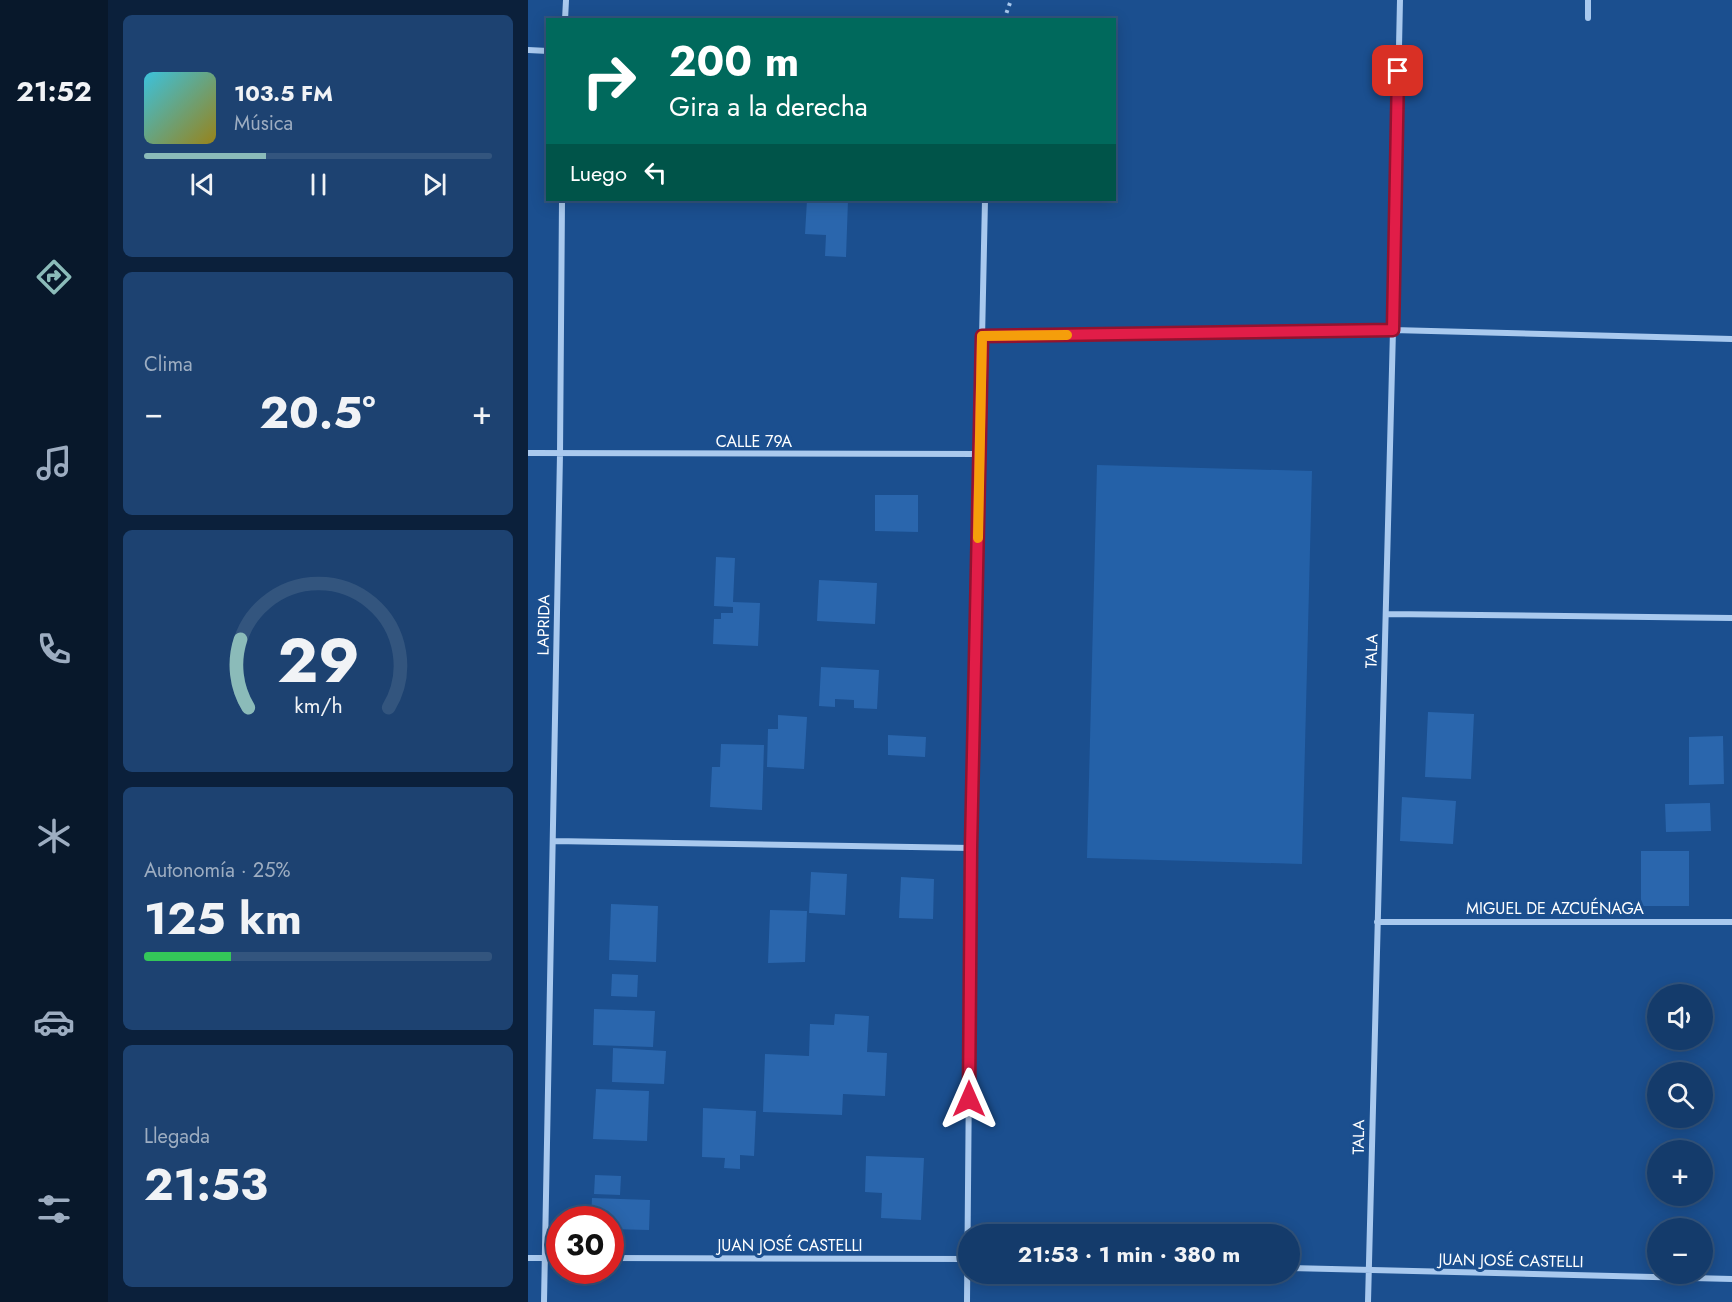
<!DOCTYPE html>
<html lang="es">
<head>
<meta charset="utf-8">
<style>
	body { margin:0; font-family:Jost,sans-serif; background:#1d4271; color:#f1f3f6; height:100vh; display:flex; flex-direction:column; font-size:22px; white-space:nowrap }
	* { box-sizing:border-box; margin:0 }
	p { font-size:20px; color:#9dadc1 }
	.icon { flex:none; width:33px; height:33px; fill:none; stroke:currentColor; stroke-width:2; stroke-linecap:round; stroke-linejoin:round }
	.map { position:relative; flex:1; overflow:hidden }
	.sheet { display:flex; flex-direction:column; gap:15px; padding:15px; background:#0b203b; width:420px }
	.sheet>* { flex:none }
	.guide { position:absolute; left:18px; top:18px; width:570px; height:183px; border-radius:0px; box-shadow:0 3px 15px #0003,0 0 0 2px #33557e; background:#00695c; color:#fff; overflow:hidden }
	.tools { position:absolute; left:1119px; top:984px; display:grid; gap:12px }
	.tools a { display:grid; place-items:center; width:66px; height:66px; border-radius:50%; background:#143b6b; box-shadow:0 3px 15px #0003,0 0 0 2px #33557e; font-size:30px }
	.speed { position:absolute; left:18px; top:1206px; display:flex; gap:12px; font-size:30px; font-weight:700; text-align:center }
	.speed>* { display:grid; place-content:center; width:78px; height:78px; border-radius:50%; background:#143b6b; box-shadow:0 3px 15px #0003,0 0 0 2px #33557e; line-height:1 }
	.speed .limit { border:9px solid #d22; background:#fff; color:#111 }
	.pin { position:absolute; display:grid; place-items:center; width:51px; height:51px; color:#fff; margin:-26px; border-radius:12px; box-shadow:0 3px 9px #0006 }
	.me { position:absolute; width:66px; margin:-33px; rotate:0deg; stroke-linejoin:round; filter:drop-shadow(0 0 4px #0008) }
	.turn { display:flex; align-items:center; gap:21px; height:126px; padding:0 24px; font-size:27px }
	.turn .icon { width:78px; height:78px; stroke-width:2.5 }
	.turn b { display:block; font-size:42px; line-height:51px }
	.then { display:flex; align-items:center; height:57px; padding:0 24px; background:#0003; gap:12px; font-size:22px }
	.big { font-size:45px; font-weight:700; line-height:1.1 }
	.sheet .tile { flex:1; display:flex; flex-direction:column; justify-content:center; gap:9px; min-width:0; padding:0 21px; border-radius:9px; background:#1d4271 }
	.sheet .dial { align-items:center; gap:0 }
	.dial svg { height:156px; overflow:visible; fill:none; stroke:#33557e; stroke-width:7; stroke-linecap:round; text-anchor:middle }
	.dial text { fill:#f1f3f6; stroke:none }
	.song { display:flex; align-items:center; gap:18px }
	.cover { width:72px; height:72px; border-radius:9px; background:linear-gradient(135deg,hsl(190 70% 55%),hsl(50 70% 35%)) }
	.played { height:6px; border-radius:3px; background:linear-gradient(90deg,#8bbbb9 35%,#33557e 35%) }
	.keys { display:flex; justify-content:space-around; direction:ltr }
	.heat { display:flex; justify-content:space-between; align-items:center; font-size:33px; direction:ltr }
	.charge { height:9px; border-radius:4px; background:linear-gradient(90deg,#34c759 25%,#33557e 0) }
	.trip { position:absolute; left:430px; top:1224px; width:342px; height:60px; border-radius:30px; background:#143b6b; box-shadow:0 3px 15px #0003,0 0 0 2px #33557e; font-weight:700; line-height:60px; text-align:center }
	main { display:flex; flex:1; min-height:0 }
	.dock { display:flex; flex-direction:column; width:108px; justify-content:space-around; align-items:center; background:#08182b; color:#9dadc1 }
	.dock .icon { width:42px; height:42px }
	.dock .active { color:#8bbbb9 }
	.dock b { font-size:27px; color:#f1f3f6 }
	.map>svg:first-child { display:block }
</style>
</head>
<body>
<main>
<nav class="dock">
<b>21:52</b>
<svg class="icon active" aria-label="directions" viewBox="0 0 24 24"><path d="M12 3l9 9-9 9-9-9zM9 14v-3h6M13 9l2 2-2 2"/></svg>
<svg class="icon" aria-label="music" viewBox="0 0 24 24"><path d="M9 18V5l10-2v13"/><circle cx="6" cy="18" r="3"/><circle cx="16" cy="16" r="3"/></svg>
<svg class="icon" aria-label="phone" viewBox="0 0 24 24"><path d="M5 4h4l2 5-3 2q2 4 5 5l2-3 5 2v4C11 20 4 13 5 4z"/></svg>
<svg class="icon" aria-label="climate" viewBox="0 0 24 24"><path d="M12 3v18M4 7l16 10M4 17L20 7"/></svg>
<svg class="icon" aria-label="car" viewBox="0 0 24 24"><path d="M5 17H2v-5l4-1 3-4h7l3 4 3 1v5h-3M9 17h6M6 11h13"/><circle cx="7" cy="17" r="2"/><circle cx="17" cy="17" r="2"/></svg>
<svg class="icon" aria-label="filters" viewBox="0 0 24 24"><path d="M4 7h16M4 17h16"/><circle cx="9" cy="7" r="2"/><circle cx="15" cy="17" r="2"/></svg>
</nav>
<section class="sheet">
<div class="tile">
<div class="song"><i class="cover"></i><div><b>103.5 FM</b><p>Música</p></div></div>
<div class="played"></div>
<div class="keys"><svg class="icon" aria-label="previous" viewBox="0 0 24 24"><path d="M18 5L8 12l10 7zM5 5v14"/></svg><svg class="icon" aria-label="pause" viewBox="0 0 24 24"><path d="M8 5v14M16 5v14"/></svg><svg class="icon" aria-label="next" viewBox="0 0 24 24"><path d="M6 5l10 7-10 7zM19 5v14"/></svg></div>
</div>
<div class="tile"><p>Clima</p>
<div class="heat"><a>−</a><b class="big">20.5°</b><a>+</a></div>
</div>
<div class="tile dial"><svg viewBox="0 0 100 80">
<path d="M14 69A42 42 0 1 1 86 69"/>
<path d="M14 69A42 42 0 0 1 10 34" stroke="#8bbbb9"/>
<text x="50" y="56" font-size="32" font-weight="700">29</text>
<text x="50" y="72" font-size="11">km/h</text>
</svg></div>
<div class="tile"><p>Autonomía · 25%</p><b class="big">125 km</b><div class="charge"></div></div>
<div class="tile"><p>Llegada</p><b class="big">21:53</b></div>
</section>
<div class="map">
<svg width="1204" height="1302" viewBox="0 0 1204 1302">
	<rect width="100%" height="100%" fill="#1b4f8f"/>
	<path fill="#2461a8" d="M 569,465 L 784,471 L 774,864 L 559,858 Z"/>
	<path fill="#2a66ad" d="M 279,200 L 320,200 L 318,257 L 297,256 L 298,235 L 277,234 Z
		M 347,495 L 390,495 L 390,532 L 347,531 Z
		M 188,557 L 207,558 L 205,602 L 232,603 L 230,646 L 185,644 L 186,619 L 193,619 L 193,613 L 205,613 L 205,607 L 186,606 Z
		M 291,580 L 349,583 L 347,624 L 289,621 Z
		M 293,667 L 351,670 L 349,709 L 326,708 L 326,700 L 307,699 L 307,707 L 291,706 Z
		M 900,712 L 946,714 L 943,779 L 897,777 Z
		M 250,715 L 279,717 L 276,769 L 239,767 L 240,729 L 250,729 Z
		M 360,735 L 398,737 L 397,757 L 360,755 Z
		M 1195,736 L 1196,784 L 1161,785 L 1161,737 Z
		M 193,744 L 236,745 L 234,810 L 182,807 L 184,767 L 192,767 Z
		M 874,797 L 928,801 L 925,844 L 872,841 Z
		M 1182,803 L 1183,831 L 1138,832 L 1137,804 Z
		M 1113,851 L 1161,851 L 1161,906 L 1113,906 Z
		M 283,872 L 319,874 L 317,915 L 281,913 Z
		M 373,877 L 406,879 L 405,919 L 371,918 Z
		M 83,904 L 130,906 L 128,962 L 81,960 Z
		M 242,910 L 279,911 L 277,962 L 240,963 Z
		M 84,974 L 110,975 L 109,997 L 83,996 Z
		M 66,1009 L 127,1011 L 125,1047 L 65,1045 Z
		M 307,1014 L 341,1016 L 339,1052 L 359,1053 L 357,1096 L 315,1094 L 314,1115 L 235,1112 L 237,1054 L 281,1056 L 282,1024 L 306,1025 Z
		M 85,1048 L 138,1051 L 136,1084 L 84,1082 Z
		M 68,1089 L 121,1091 L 119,1141 L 65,1139 Z
		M 175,1108 L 228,1111 L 226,1156 L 212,1155 L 212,1169 L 196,1168 L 197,1158 L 174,1157 Z
		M 338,1156 L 396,1158 L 393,1220 L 353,1218 L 354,1193 L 337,1192 Z
		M 67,1175 L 93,1176 L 92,1195 L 66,1194 Z
		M 64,1198 L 122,1200 L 121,1230 L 82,1229 L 82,1220 L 63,1220 Z"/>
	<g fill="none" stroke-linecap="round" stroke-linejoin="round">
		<path stroke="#a9c9ee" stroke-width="4" stroke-dasharray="3 4.5" stroke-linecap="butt" d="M 476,20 L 483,0"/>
		<path stroke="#a9c9ee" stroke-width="6" d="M 1060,0 L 1060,18
			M 37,20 L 38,0
			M 0,50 L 20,51
			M 454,336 L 865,330 L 1204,339
			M 0,453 L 452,454
			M 858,614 L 1204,618
			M 25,841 L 443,848
			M 849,922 L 1204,922
			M 0,1258 L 32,1258
			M 82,1258 L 441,1259
			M 762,1268 L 1204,1279
			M 16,1302 L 32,454 L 34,200
			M 439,1302 L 443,848 L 457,200
			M 840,1302 L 865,330 L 872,0"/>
	</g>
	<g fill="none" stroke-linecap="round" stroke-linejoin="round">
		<g stroke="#92132f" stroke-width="15">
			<path id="route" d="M 441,1099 L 443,848 L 454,336 L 865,330 L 870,71"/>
		</g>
		<use href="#route" stroke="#e11d48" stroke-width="10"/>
		<path stroke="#f59e0b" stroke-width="10" d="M 450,538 L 454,336 L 539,335"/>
	</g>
	<g text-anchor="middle" stroke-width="6" stroke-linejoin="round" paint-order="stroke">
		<g font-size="16" fill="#fff" stroke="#1b4f8f">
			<text x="226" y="447">CALLE 79A</text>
			<text transform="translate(15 625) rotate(-89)" y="6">LAPRIDA</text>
			<text transform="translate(843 651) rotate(-88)" y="6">TALA</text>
			<text x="1027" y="914">MIGUEL DE AZCUÉNAGA</text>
			<text transform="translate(830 1137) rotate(-89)" y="6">TALA</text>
			<text x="262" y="1251">JUAN JOSÉ CASTELLI</text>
			<text transform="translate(983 1260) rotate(1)" y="6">JUAN JOSÉ CASTELLI</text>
		</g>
	</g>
</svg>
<div class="tools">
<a><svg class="icon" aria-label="sound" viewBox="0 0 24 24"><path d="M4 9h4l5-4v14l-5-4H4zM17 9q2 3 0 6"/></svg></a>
<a><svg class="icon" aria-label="search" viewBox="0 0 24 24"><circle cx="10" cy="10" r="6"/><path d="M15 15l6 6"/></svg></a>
<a>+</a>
<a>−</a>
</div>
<div class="speed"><div class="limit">30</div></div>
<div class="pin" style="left:870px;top:71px;background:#d93025"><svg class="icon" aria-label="arrive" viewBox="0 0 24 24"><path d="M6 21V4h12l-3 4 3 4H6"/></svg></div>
<svg class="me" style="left:441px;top:1099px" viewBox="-20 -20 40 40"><path d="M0-17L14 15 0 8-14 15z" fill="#e11d48" stroke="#fff" stroke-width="4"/></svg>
<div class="trip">21:53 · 1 min · 380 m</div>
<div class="guide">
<div class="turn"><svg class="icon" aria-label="right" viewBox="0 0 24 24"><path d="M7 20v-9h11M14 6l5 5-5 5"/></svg><div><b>200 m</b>Gira a la derecha</div></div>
<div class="then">Luego<svg class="icon" aria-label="left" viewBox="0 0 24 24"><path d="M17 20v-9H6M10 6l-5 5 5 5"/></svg></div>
</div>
</div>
</main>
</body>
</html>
